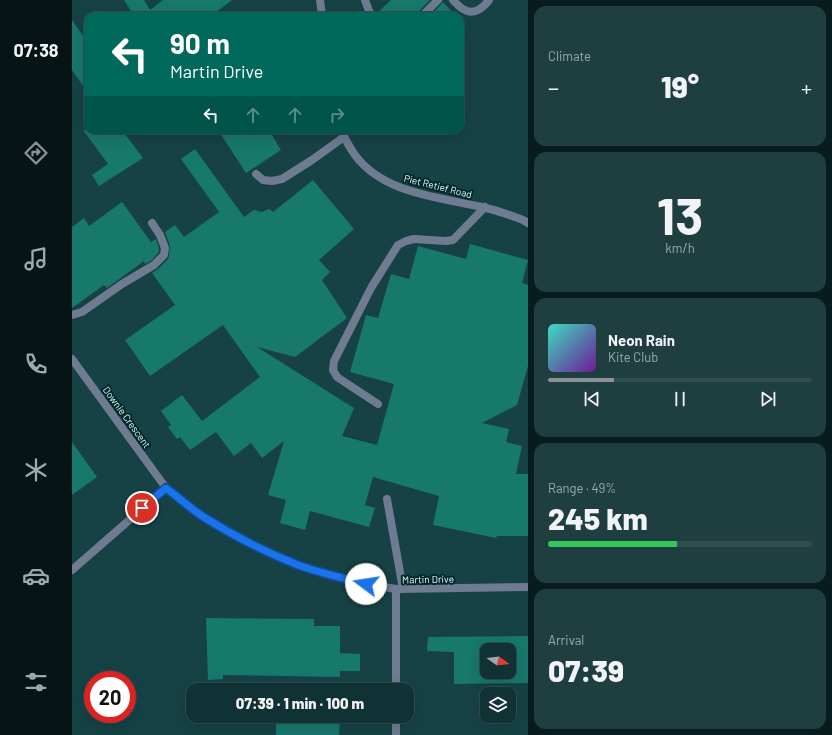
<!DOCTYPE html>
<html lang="en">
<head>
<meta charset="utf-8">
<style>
	body { margin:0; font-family:Barlow,sans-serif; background:#1e3e40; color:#f1f3f6; height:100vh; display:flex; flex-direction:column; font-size:15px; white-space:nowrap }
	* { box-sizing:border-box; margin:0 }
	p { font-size:13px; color:#9caaac }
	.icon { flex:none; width:22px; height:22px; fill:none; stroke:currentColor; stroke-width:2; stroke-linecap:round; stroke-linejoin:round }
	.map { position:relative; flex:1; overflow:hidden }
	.details { display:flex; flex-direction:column; gap:6px; padding:6px; background:#091c1d; width:304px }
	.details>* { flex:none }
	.banner { position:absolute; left:12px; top:12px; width:380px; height:122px; border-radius:12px; box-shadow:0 4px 16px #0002,0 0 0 1px #304d4f; background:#00695c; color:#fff; overflow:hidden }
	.needle { width:26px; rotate:105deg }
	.fabs { position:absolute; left:408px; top:643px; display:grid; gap:8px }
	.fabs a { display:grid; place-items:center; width:36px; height:36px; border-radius:8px; background:#103234; box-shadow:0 4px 16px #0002,0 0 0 1px #304d4f; font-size:20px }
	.speed { position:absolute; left:12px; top:671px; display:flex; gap:8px; font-size:20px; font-weight:700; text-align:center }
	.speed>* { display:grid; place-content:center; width:52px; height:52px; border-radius:50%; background:#103234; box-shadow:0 4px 16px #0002,0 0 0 1px #304d4f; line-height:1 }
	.speed .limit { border:6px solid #d22; background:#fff; color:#111 }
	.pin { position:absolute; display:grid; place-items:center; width:34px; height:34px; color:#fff; margin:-17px; border:2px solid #fff; border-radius:50%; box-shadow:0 1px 4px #0007 }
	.me { position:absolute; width:44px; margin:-22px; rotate:284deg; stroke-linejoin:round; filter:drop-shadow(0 0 3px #0008) }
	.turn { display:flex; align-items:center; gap:14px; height:84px; padding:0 20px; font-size:18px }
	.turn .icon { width:52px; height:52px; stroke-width:2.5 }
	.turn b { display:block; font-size:28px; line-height:34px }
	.lanes { display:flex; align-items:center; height:38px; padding:0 20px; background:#0003; justify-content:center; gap:20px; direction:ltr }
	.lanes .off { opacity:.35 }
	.big { font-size:30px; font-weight:800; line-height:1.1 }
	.details .widget { flex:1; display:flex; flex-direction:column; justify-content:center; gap:6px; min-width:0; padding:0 14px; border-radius:12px; background:#1e3e40 }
	.details .dial { align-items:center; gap:0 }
	.dial b { font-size:52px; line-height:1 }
	.song { display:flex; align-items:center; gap:12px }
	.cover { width:48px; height:48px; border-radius:6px; background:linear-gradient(135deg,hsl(170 70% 55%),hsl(280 70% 35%)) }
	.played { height:4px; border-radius:2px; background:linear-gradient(90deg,#8c9099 25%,#304d4f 25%) }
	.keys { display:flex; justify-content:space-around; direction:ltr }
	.heat { display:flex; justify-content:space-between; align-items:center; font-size:22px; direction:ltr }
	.charge { height:6px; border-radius:3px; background:linear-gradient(90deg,#34c759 49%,#304d4f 0) }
	.trip { position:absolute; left:114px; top:683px; width:228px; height:40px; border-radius:12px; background:#103234; box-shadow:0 4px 16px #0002,0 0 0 1px #304d4f; font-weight:800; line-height:40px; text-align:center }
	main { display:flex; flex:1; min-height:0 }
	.menu { display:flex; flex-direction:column; width:72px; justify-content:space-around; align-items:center; background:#061415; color:#9caaac }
	.menu .icon { width:28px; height:28px }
	.menu .on { color:#8c9099 }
	.menu b { font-size:18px; color:#f1f3f6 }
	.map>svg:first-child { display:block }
</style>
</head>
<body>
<main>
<nav class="menu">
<b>07:38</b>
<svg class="icon on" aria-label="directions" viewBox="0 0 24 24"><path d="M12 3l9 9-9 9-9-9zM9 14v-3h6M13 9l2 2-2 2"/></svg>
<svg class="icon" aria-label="music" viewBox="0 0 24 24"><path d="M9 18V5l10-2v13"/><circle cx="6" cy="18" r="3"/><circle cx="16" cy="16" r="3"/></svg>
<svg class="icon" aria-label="phone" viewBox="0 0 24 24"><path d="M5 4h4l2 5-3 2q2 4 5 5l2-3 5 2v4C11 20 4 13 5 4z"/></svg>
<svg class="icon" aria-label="climate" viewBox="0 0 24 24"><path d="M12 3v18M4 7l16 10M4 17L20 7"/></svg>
<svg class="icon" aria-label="car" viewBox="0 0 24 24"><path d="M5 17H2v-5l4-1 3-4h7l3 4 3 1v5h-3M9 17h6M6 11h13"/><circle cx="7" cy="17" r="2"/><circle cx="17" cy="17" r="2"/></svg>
<svg class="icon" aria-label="filters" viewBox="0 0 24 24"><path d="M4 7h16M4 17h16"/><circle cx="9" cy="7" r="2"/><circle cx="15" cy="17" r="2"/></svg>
</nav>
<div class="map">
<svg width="456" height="735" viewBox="0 0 456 735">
	<rect width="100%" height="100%" fill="#164246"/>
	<path fill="#17786c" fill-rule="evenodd" d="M 52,0 L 72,0 L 78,10 L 91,0 L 160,0 L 139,16 L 62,16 Z
		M 319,0 L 358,0 L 346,12 L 345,16 L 304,16 L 304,14 Z
		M 371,2 L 384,16 L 358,16 Z
		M 0,20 L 16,43 L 16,93 L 0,70 Z
		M 11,130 L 50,130 L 71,158 L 27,186 L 20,175 L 36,164 Z
		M 146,130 L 197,130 L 209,150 L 174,173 Z
		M 123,149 L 172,217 L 182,210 L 190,212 L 197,209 L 201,212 L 241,180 L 282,229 L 247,260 L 258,272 L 250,280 L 275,318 L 223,357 L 185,347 L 282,408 L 270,436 L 305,445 L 322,384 L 278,372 L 294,315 L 306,318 L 319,274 L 337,279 L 346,246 L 394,259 L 398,244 L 456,260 L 450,283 L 456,285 L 456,366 L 445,405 L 410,423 L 437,429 L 434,442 L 450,446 L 444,474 L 456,474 L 456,536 L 425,536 L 424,538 L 361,525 L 367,496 L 301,477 L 293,505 L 303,508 L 297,527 L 238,511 L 233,530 L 208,523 L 214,500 L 196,495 L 212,441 L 190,458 L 179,443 L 162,456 L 144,432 L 118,450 L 108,437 L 105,439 L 96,427 L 99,425 L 89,411 L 110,395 L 130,421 L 188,377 L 151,325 L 78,376 L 53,340 L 103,305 L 80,273 L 86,269 L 96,259 L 97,256 L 98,246 L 93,232 L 103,225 L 112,237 L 147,212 L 109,159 Z
		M 50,202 L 79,242 L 84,239 L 87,249 L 87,252 L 79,261 L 73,264 L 72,261 L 35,288 L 32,285 L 0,308 L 0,227 L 12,218 L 17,226 Z
		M 0,442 L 25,477 L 0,495 Z
		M 134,618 L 242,619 L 242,626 L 268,626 L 268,653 L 288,654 L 288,671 L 268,671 L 268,677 L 151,675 L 151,679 L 136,680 Z
		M 456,636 L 456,683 L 382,684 L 382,652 L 355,651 L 356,637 ZM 415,650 L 437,650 L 437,672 L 415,672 Z
		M 204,716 L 268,716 L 267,735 L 204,735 Z"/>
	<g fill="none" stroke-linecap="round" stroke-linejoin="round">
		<path stroke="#6f7b91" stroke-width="8" d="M 293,0 L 299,16
			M 381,0 C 384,3 387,7 391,9 C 401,16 411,8 417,0
			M 350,16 L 366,0
			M 184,174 L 191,180 L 200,181 L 210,179 L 240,160 L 272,137
			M 0,315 L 10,312 L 50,284 L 82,265 L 92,255 L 93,248 L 88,235 L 80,223
			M 0,359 L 94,488 L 129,515 L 172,540 L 201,554 L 226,565 L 255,574 L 294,584 L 324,589
			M 306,404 L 265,377 L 261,370 L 262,361 L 299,288 L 326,245 L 334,241 L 342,239 L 374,241 L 381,240 L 413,207
			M 315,499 L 331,589
			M 0,570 L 94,488"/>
		<path stroke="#6f7b91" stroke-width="8" d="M 248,0 L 250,16
			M 270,130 C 272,137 275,143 279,149 C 305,193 366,197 410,207 C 424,210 438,215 451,220 L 456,223
			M 324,690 L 324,589 L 456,587
			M 324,735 L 324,716"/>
	</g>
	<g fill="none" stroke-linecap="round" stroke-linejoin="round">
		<g stroke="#114b97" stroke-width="10">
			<path id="route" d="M 70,508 L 94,488 C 106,497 118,508 130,516 C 160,535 193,552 226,565 C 248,573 271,578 294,584"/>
		</g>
		<use href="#route" stroke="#1a73e8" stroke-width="7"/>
	</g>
	<g text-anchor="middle" stroke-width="4" stroke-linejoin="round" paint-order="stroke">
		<g font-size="10" fill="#dcfbfd" stroke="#03282a">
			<text transform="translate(366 186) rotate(14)" y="4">Piet Retief Road</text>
			<text transform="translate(55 417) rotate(54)" y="4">Downie Crescent</text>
			<text transform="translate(356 579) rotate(-1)" y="4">Martin Drive</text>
		</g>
	</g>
</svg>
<div class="fabs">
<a><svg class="needle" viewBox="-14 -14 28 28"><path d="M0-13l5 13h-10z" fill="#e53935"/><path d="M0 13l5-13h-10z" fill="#9caaac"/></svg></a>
<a><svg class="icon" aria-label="layers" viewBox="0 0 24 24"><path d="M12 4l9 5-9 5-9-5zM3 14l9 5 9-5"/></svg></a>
</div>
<div class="speed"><div class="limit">20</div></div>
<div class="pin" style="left:70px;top:508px;background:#d93025"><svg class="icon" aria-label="arrive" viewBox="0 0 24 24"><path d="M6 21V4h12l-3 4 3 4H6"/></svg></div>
<svg class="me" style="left:294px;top:584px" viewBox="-20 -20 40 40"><circle r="19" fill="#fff"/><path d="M0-13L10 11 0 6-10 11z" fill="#1a73e8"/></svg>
<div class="trip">07:39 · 1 min · 100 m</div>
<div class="banner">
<div class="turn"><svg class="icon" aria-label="left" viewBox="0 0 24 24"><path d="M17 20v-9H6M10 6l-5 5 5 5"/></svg><div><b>90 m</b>Martin Drive</div></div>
<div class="lanes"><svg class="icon" aria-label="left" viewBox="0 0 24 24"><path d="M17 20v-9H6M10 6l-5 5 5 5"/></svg><svg class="icon off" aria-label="ahead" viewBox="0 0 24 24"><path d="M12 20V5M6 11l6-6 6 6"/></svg><svg class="icon off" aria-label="ahead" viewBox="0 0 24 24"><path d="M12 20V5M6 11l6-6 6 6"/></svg><svg class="icon off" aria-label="right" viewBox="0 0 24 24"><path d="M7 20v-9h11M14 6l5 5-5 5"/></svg></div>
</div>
</div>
<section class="details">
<div class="widget"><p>Climate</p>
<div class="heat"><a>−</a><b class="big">19°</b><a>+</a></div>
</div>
<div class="widget dial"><b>13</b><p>km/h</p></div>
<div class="widget">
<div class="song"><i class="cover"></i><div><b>Neon Rain</b><p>Kite Club</p></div></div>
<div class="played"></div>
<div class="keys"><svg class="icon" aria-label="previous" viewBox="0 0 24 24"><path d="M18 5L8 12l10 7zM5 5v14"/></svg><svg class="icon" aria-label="pause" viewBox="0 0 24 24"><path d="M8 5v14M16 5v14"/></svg><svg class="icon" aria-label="next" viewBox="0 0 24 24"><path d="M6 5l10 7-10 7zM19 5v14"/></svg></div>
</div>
<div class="widget"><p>Range · 49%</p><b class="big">245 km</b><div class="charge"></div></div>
<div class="widget"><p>Arrival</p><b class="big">07:39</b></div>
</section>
</main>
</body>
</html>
